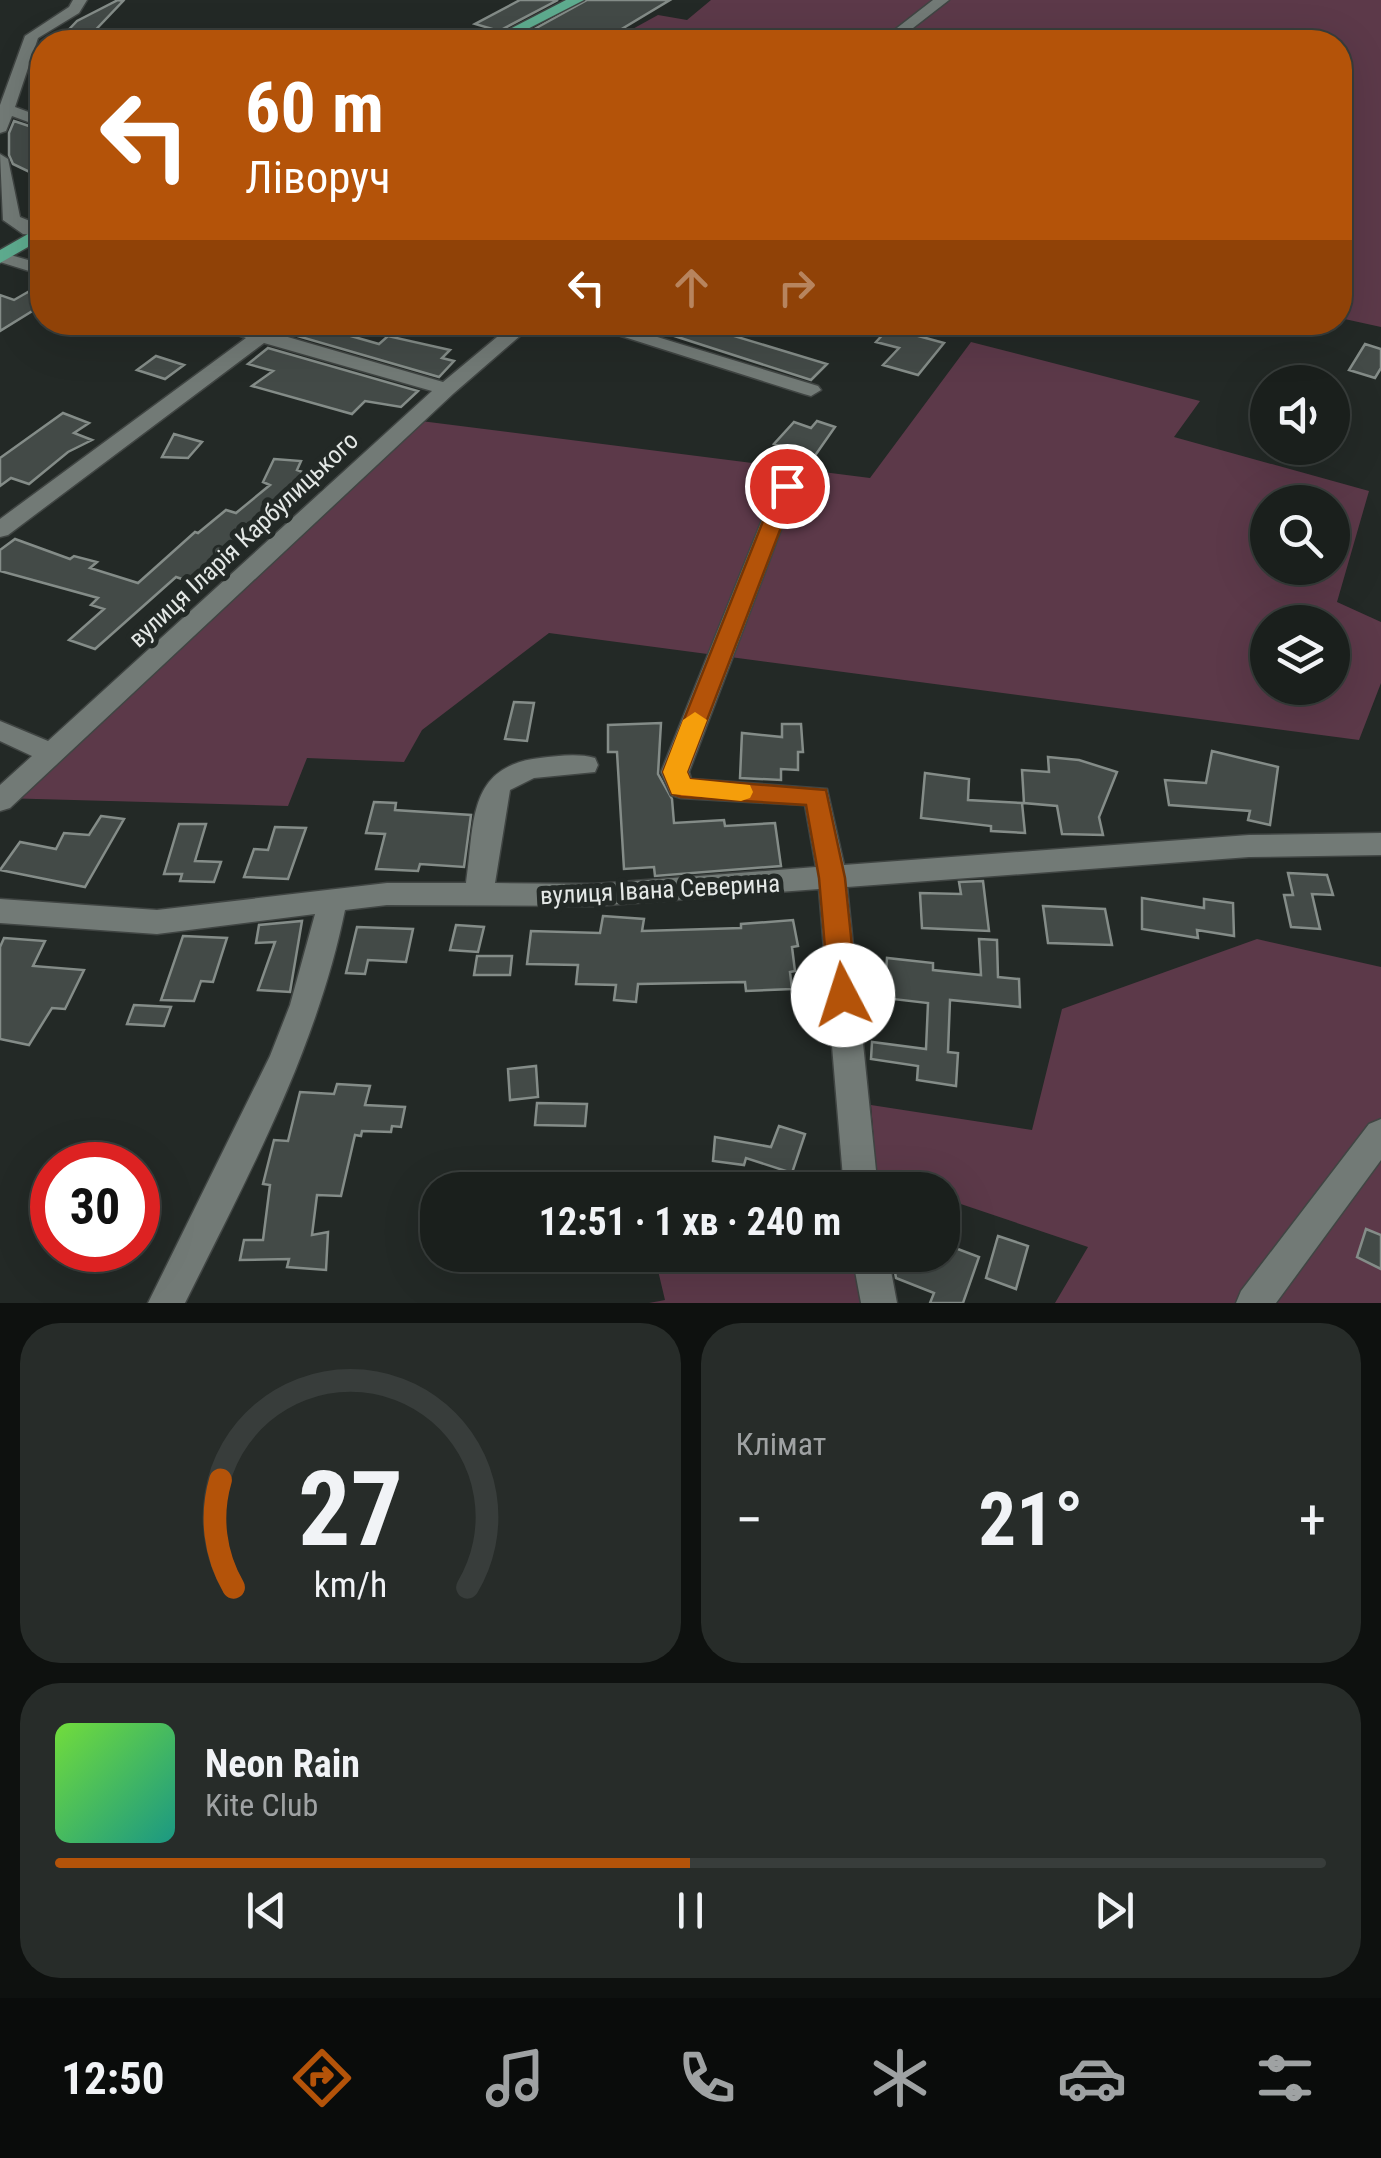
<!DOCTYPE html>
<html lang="uk">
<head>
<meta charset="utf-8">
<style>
	body { margin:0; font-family:"Roboto Condensed",sans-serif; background:#272c29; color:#f1f3f6; height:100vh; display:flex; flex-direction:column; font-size:38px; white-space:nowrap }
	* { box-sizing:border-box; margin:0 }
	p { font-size:32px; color:#9fa2a3 }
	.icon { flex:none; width:55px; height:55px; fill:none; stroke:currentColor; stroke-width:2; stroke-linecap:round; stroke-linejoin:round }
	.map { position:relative; height:1303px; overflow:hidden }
	.sheet { display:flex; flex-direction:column; gap:20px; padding:20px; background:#0e110f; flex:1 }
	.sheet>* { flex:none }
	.top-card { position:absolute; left:30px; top:30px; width:1322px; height:305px; border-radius:40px; box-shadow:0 10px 40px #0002,0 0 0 2px #383d3b; background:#b45309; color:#fff; overflow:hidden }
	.buttons { position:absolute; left:1250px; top:365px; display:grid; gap:20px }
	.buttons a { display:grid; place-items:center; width:100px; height:100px; border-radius:50%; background:#1a1f1c; box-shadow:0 10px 40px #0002,0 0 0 2px #383d3b; font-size:50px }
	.speed { position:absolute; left:30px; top:1142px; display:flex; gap:20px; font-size:50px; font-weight:700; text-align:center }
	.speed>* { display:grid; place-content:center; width:130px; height:130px; border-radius:50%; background:#1a1f1c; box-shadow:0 10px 40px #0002,0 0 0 2px #383d3b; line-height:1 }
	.speed .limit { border:15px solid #d22; background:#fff; color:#111 }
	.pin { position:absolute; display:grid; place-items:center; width:85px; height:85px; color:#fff; margin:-42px; border:5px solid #fff; border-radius:50%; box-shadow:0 2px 10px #0007 }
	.me { position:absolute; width:110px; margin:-55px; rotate:355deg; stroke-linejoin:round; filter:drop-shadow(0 0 8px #0008) }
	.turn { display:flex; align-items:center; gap:35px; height:210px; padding:0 50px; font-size:45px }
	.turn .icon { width:130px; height:130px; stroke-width:2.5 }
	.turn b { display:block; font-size:70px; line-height:85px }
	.lanes { display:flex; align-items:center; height:95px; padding:0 50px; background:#0003; justify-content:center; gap:50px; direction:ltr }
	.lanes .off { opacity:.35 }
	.big { font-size:75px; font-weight:700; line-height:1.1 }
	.sheet .card { flex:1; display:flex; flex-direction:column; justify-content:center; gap:15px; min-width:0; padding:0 35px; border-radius:40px; background:#272c29 }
	.sheet .dial { align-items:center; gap:0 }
	.dial svg { height:260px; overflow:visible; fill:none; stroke:#383d3b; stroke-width:7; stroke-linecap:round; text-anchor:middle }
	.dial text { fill:#f1f3f6; stroke:none }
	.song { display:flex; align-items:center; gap:30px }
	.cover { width:120px; height:120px; border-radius:15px; background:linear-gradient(135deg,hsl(100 70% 55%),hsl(170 70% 35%)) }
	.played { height:10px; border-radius:5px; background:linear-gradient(90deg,#b45309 50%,#383d3b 50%) }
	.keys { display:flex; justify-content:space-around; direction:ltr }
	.heat { display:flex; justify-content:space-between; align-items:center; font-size:55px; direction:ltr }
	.sheet .tiles { flex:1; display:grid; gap:20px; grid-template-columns:1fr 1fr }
	.card:last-child { grid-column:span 2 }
	.trip { position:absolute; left:420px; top:1172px; width:540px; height:100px; border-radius:40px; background:#1a1f1c; box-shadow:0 10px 40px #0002,0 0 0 2px #383d3b; font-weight:700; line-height:100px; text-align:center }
	.tab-bar { display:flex; height:160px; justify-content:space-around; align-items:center; background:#0a0c0b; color:#9fa2a3 }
	.tab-bar .icon { width:70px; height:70px }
	.tab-bar .on { color:#b45309 }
	.tab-bar b { font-size:45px; color:#f1f3f6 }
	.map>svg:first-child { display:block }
</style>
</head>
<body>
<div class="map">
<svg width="1381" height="1303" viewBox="0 0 1381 1303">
	<rect width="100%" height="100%" fill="#232926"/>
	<path fill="#5c3949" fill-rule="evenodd" d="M 711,0 L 1381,0 L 1381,327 L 1340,318 L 1340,42 L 609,42 L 658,15 L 687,20 Z
		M 971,342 L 1200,401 L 1174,437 L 1369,491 L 1337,602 L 1381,622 L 1381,683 L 1359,740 L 549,633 L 422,730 L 404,762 L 307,758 L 288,806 L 0,798 L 405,419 L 870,478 ZM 1268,502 L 1332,502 L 1332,568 L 1268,568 ZM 1268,622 L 1332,622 L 1332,688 L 1268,688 Z
		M 1257,939 L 1381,967 L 1381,1303 L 1055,1303 L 1088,1247 L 943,1198 L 942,1190 L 919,1190 L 877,1176 L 871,1105 L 1032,1130 L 1062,1009 Z
		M 704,1255 L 879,1255 L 888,1303 L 649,1303 L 665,1300 L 656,1262 Z"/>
	<path fill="#434a47" stroke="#848c88" stroke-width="2.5" d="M 118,0 L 123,1 L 84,42 L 57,42 L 77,21 Z
		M 520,0 L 558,0 L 499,31 L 475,24 Z
		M 587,0 L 670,0 L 600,42 L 539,42 L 520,37 Z
		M 14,121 L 35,128 L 35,154 L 42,157 L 42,178 L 13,164 L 9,155 L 9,133 Z
		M 42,284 L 42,305 L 0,331 L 0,295 L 14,300 Z
		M 299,322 L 343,322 L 333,331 L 379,344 L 388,336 L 450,350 L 442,358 L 454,361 L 439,377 L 287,333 Z
		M 631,322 L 688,322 L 827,364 L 811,380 Z
		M 889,328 L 944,343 L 918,375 L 883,365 L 899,348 L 876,342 Z
		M 1365,344 L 1381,349 L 1381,368 L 1375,378 L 1349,370 Z
		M 268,348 L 418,391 L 401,407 L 365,401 L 352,414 L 252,386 L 273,371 L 248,364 Z
		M 156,356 L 184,365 L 165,379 L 137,370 Z
		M 63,413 L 89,423 L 74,433 L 92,440 L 68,452 L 29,484 L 11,478 L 0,486 L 0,458 Z
		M 817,421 L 835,427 L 814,457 L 774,444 L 794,422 L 811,428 Z
		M 174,434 L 202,442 L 188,458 L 162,457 Z
		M 274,459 L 301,461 L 297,470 L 316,477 L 200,585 L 176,577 L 95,649 L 69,640 L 104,609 L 91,605 L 98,598 L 0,571 L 0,550 L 15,539 L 70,559 L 74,556 L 97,562 L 90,568 L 138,583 L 195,532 L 198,533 L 226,510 L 236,513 L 270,485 L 263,482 Z
		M 514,702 L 534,703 L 527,741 L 505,739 Z
		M 661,723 L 658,774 L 672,799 L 674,823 L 724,820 L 725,826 L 775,823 L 781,866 L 655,876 L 654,867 L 624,869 L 617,752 L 608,752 L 608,725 Z
		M 782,724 L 801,724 L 803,752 L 798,752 L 798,770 L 781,769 L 781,780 L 740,778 L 742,733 L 782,737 Z
		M 1212,751 L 1278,767 L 1270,825 L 1248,820 L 1250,811 L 1169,805 L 1165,780 L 1206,783 Z
		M 1048,757 L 1079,760 L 1117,772 L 1099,817 L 1103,835 L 1062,834 L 1057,806 L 1024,803 L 1022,770 L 1049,772 Z
		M 925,773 L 969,779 L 968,800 L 1022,803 L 1025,833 L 991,831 L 991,826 L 921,818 Z
		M 374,802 L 396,803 L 395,810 L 471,815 L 464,867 L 420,864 L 418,871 L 376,869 L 385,834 L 366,833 Z
		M 101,816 L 124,819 L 85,887 L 0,870 L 20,842 L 56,849 L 64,833 L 89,835 Z
		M 179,824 L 206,824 L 195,861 L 221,862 L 214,882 L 180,881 L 182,874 L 164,874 Z
		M 275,827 L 306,828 L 288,879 L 244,877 L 254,849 L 268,850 Z
		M 1288,873 L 1327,875 L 1333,895 L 1312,894 L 1320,929 L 1291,927 L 1284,895 L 1293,895 Z
		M 983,881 L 989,931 L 922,928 L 920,893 L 961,894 L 959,882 Z
		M 1142,898 L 1204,908 L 1204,899 L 1233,903 L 1234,936 L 1197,930 L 1198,938 L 1142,929 Z
		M 1043,906 L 1105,909 L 1112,945 L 1048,943 Z
		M 603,916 L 644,919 L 642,931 L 741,928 L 741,924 L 793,920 L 798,946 L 792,947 L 795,971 L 790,972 L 792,989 L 746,991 L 745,982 L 638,984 L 636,1002 L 614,1000 L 616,985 L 576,984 L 578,965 L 527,964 L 531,931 L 600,933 Z
		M 302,921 L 290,992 L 258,990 L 275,942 L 256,943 L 259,925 Z
		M 456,925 L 484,927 L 478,952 L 450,950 Z
		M 357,927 L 413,929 L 406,962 L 368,960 L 365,974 L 346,973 Z
		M 183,936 L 227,938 L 213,982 L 201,981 L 194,1001 L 161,1000 Z
		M 4,938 L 45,941 L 33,966 L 84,970 L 65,1009 L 52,1008 L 29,1045 L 0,1039 L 0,947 Z
		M 979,939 L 997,940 L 998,977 L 1019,979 L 1020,1007 L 950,1000 L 948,1052 L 958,1053 L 956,1086 L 917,1080 L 918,1066 L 871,1059 L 872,1042 L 926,1049 L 928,1003 L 884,998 L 887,958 L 933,963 L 933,970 L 981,975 Z
		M 477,956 L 512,956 L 510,975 L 474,975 Z
		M 134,1005 L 171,1007 L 164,1026 L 127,1024 Z
		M 536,1066 L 538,1097 L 510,1100 L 508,1069 Z
		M 337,1084 L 370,1086 L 365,1105 L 405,1107 L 401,1127 L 392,1126 L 391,1132 L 362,1131 L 361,1136 L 355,1135 L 341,1196 L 317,1195 L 312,1235 L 328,1232 L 326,1270 L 287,1267 L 289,1259 L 240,1260 L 244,1240 L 263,1240 L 270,1185 L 263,1184 L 274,1140 L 288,1141 L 300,1092 L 334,1094 Z
		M 537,1103 L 587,1104 L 585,1126 L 535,1125 Z
		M 779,1126 L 805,1134 L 792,1173 L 746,1158 L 744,1165 L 713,1161 L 715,1137 L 771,1147 Z
		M 1366,1229 L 1381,1235 L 1381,1269 L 1357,1257 Z
		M 998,1236 L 1028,1246 L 1016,1289 L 986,1278 Z
		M 942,1243 L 979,1257 L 963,1303 L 930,1303 L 934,1293 L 896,1278 L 892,1255 L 942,1255 Z"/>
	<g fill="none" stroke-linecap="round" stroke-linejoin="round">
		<g stroke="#404543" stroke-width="3">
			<path id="minor" d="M 73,0 L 87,0 L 79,13 L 38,38 L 15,107 L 42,117 L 42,127 L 12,116 L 6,131 L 0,133 L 0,105 L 25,36 L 69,7 Z
				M 933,0 L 949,0 L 895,42 L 879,42 Z
				M 0,154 L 8,159 L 20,217 L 42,226 L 42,236 L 23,234 L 3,220 Z
				M 0,252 L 42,264 L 42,275 L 0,262 Z
				M 204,322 L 236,322 L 443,382 L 515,322 L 536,322 L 454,393 L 10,808 L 0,811 L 0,785 L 32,756 L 0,741 L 0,721 L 48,741 L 432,391 L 264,343 L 8,535 L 0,537 L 0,519 L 246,338 Z
				M 577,322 L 608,322 L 818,386 L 821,390 L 811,396 L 804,394 Z
				M 787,478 L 798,485 L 689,772 L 691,779 L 827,789 L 844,865 L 1249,835 L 1381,833 L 1381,855 L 1249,857 L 847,887 L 878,1190 L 844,1190 L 819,889 L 595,906 L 387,905 L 345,910 C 316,1051 248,1176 185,1303 L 148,1303 L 270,1056 L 290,1005 L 315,914 L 157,934 L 0,923 L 0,899 L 157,910 L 387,883 L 466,883 C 475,824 466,766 540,758 C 557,756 578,753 595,758 L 598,765 L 595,772 L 534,778 L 510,790 L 495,883 L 595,884 L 816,867 L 805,805 L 681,798 L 671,795 L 661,772 L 776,485 Z
				M 1381,1119 L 1381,1160 L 1276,1303 L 1236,1303 L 1241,1291 L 1369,1124 Z
				M 852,1255 L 888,1255 L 897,1303 L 861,1303 Z"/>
		</g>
		<g stroke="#404543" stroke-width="3">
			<path id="major" d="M 566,0 L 584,0 L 502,42 L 485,42 Z
				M 42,226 L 42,239 L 0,263 L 0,250 Z"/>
		</g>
		<use href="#minor" fill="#727a76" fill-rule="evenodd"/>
		<use href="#major" fill="#5eac8f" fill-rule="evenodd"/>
	</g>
	<path fill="#b45309" stroke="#753606" stroke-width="2.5" d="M 787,479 L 797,486 L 687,772 L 690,779 L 826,790 L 845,878 L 857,995 L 853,1003 L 843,1007 L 833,1003 L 829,995 L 819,878 L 806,805 L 681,797 L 672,794 L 663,772 L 777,486 Z"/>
	<path fill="#f59e0b" d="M 695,712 L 707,720 L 687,772 L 690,779 L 750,785 L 753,792 L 750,798 L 741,801 L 672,794 L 663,772 L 683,720 Z"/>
	<g text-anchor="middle" stroke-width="10" stroke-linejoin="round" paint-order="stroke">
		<g font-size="25" fill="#e4e8e6" stroke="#232926">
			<text transform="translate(243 539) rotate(-43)" y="9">вулиця Іларія Карбулицького</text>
			<text transform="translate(660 889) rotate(-3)" y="9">вулиця Івана Северина</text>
		</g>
	</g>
</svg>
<div class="buttons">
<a><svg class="icon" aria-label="sound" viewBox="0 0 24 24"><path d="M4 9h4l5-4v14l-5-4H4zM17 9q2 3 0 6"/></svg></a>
<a><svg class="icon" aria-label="search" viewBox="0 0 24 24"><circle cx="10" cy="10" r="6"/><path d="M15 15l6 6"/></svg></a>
<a><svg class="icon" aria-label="layers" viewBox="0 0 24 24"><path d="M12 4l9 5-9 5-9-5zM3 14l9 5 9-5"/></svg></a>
</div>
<div class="speed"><div class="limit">30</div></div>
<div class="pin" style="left:787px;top:486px;background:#d93025"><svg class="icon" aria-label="arrive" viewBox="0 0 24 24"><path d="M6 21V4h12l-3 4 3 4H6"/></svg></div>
<svg class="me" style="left:843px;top:995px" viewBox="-20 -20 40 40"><circle r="19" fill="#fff"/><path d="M0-13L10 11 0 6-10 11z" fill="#b45309"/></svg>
<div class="trip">12:51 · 1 хв · 240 m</div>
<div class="top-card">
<div class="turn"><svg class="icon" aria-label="left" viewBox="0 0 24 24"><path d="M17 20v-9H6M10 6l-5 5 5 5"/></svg><div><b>60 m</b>Ліворуч</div></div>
<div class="lanes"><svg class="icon" aria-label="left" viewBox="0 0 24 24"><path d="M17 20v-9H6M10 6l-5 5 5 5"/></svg><svg class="icon off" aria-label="ahead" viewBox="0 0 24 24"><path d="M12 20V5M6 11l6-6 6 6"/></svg><svg class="icon off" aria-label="right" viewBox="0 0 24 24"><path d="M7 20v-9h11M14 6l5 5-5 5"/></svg></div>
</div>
</div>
<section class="sheet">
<div class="tiles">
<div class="card dial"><svg viewBox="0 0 100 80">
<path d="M14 69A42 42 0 1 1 86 69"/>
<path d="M14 69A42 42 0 0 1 10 36" stroke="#b45309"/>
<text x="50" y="56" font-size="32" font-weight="700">27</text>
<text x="50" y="72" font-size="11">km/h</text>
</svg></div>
<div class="card"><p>Клімат</p>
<div class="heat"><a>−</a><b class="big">21°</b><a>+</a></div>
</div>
<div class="card">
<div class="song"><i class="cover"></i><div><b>Neon Rain</b><p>Kite Club</p></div></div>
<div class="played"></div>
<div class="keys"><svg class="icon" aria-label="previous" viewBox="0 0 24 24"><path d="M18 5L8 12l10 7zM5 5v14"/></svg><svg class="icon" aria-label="pause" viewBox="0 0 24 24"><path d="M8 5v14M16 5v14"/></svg><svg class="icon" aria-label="next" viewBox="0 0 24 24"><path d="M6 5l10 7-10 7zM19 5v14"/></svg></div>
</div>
</div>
</section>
<nav class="tab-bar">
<b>12:50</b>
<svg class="icon on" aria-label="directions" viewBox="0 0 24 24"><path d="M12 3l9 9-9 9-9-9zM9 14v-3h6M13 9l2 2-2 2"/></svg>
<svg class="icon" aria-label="music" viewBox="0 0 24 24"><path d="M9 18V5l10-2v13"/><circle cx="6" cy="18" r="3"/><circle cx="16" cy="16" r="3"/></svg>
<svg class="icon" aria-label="phone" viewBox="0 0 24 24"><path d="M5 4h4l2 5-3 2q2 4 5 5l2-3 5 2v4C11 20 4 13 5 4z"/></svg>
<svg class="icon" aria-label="climate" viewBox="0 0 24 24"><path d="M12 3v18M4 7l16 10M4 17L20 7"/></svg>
<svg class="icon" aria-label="car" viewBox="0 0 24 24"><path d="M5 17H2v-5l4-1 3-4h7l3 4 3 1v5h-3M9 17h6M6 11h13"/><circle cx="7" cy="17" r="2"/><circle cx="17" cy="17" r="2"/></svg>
<svg class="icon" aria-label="filters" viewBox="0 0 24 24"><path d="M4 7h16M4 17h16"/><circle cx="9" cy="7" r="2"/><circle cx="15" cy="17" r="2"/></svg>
</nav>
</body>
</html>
